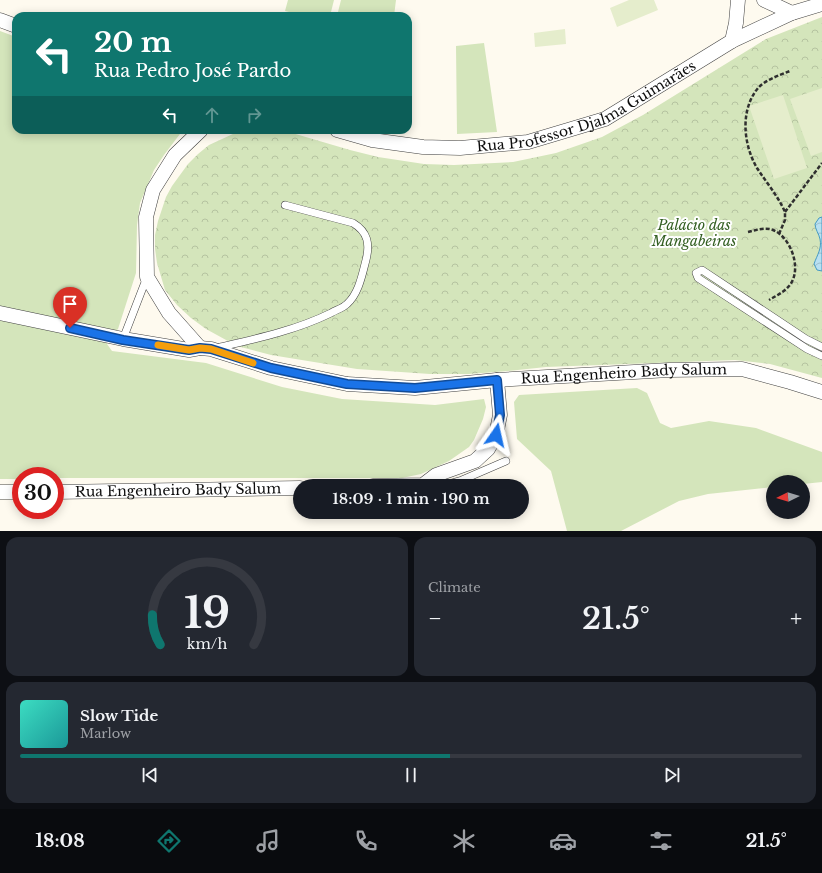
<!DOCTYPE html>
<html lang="en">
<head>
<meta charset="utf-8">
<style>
	body { margin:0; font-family:"Libre Baskerville",serif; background:#242831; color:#f1f3f6; height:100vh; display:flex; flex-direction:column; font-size:15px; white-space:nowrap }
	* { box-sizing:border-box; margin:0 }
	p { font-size:13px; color:#9ea1a6 }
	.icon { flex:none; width:22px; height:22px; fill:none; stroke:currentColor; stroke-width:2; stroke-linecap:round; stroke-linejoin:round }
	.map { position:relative; height:531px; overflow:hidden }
	.panel { display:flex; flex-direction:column; gap:6px; padding:6px; background:#0d0f14; flex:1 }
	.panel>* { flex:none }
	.hud { position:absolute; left:12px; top:12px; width:400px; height:122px; border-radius:12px; box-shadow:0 2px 10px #0003; background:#0f766e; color:#fff; overflow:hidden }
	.needle { width:26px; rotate:265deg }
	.buttons { position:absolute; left:766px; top:475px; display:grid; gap:8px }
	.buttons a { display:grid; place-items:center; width:44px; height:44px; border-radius:50%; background:#171b24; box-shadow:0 2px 10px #0003; font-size:20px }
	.speed { position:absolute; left:12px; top:467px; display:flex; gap:8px; font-size:20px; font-weight:700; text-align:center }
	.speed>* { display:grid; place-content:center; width:52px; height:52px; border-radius:50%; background:#171b24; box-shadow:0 2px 10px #0003; line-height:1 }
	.speed .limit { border:6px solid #d22; background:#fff; color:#111 }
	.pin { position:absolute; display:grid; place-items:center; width:34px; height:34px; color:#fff; margin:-41px -17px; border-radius:50% 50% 50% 0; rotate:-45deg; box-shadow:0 0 4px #0007 }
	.pin .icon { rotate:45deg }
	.me { position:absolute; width:44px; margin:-22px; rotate:11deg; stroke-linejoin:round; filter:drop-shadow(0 0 3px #0008) }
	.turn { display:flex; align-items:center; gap:14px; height:84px; padding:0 16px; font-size:18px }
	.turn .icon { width:52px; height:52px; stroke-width:2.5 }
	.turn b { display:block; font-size:28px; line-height:34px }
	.lanes { display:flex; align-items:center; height:38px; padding:0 16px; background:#0003; justify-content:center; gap:20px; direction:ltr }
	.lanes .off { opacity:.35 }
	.big { font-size:30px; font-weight:600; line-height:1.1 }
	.panel .widget { flex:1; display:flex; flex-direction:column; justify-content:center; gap:6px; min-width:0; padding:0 14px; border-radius:12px; background:#242831 }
	.panel .dial { align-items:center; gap:0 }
	.dial svg { height:104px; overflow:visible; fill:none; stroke:#363941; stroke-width:7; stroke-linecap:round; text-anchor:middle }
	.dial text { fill:#f1f3f6; stroke:none }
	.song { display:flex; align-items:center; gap:12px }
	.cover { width:48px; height:48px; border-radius:6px; background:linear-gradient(135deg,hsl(170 70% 55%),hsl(180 70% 35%)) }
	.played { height:4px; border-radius:2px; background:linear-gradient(90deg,#0f766e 55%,#363941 55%) }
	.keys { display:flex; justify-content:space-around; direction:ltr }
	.heat { display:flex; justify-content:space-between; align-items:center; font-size:22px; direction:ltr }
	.panel .tiles { flex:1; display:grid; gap:6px; grid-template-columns:1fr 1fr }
	.widget:last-child { grid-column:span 2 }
	.trip { position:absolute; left:293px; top:479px; width:236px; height:40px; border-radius:20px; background:#171b24; box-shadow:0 2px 10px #0003; font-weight:600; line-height:40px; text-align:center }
	.tab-bar { display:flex; height:64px; justify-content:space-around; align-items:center; background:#090b0e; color:#9ea1a6 }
	.tab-bar .icon { width:28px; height:28px }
	.tab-bar .current { color:#0f766e }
	.tab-bar b { font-size:18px; color:#f1f3f6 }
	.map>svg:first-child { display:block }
</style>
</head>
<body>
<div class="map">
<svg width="822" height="531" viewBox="0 0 822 531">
	<defs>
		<pattern id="park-crowns" width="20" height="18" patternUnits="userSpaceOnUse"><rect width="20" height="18" fill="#d4e5bb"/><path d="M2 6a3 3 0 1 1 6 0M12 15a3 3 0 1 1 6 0" fill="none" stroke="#b5c3a0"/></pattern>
		<pattern id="water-waves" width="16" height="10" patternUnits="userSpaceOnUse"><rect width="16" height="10" fill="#b8e0f1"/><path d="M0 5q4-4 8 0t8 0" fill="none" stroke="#9dbfcd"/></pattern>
	</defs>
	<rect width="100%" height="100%" fill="#fefaef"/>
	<path fill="#d4e5bb" d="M 288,0 L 334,0 L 330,16 L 305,16 L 285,11 Z
		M 341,0 L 396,0 L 394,16 L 337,16 Z
		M 0,31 L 16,37 L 16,130 L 183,130 L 164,155 L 154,170 L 140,203 L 137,225 L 136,273 L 118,329 L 108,337 L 107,344 L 112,351 L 206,363 L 282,387 L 342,399 L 435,405 L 484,399 L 486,407 L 483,419 L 474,440 L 469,447 L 449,461 L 421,474 L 402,478 L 55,478 L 55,476 L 21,476 L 21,479 L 0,479 Z
		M 484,43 L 497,132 L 457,134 L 456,46 Z
		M 637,388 L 647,393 L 660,423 L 671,428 L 709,421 L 756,428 L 822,452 L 822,482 L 803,484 L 803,482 L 773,482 L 773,487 L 708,494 L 679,501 L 621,531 L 567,531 L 551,471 L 517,439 L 514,402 L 519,395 Z"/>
	<path fill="url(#park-crowns)" d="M 822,17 L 822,378 L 770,364 L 735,360 L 546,367 L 508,371 L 469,374 L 430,374 L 357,369 L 271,355 L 237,346 L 206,329 L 191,318 L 177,305 L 165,290 L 157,263 L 155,249 L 155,235 L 158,221 L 166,197 L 172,186 L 188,164 L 198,154 L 209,145 L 235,133 L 246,130 L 282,130 L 350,150 L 378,157 L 424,164 L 454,165 L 513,162 L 556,153 L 602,137 L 643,115 L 766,39 Z"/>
	<path fill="#e5edcc" d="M 629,0 L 654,0 L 658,10 L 617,27 L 610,8 Z
		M 565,29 L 566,44 L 535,47 L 534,33 Z
		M 822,88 L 822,152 L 811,156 L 790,99 Z
		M 783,95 L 807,168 L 774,179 L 749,106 Z"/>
	<path fill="url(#water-waves)" stroke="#459ac2" d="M 822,217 L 822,271 L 817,270 L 814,264 C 817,255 822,249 820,239 C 819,234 815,229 815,224 L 819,218 Z"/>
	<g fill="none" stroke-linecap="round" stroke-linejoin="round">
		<g stroke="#404040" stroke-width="8">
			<path id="service" d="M 123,339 L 147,277
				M 822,347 L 806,339 L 702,270 L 696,273 L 698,278 L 807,349 L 822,356
				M 216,348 C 255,339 294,331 331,313 C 336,310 343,308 347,304 C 359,293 362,275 366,260 C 370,244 368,232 353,223 L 285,205
				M 441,486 L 462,480 L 506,461"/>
		</g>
		<g stroke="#404040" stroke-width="15">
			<g id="minor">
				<path d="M 764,0 L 792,13"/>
				<path d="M 0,20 L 16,26"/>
				<path d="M 732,41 L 736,23 L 738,0"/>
				<path id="s1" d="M 337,130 L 372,140 L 423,147 L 460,148 L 528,142 L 605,119 L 732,41 L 792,13 L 822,4"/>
				<path id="s2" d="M 0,313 L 123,339 L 189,350 L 200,348 L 211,349 L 271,368 L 347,384 L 415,388 L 497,380 L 669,370 L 742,369 L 790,382 L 822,392"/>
				<path d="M 200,348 L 169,313 L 147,277 L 146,217 L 153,190 L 175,155 L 201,130"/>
				<path d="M 373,486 L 423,485 L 436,475 L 475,461 L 488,449 L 496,435 L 500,415 L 497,380"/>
				<path d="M 0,492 L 21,492"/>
				<path id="s3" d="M 55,492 L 300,488"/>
			</g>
		</g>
		<path stroke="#2f2f2f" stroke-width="2.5" stroke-dasharray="4 2" stroke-linecap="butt" d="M 785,212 L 822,163
			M 748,232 C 756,230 765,227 773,230 C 791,237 803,270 789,286 C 784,292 776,296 769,300
			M 779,234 L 785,220 L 785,212 C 778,196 766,182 757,168 C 743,144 740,110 758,88 C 765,80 780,75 790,71"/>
		<use href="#service" stroke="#fff" stroke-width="7"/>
		<use href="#minor" stroke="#fff" stroke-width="14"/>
	</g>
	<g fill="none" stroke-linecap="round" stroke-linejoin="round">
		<g stroke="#114b97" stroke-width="10">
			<path id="route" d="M 70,328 L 123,340 L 189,350 L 200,348 L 211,349 L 271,368 L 347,384 L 415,388 L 497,380 L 500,415 L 496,435"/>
		</g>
		<use href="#route" stroke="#1a73e8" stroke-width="7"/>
		<path stroke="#f59e0b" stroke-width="7" d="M 158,345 L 189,350 L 200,348 L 211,349 L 253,363"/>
	</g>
	<g text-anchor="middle" stroke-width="4" stroke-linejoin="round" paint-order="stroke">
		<g font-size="14" fill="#0d0d0d" stroke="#fff">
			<text dy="5" stroke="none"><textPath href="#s1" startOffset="260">Rua Professor Djalma Guimarães</textPath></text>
			<text dy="5" stroke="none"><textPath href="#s2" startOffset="633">Rua Engenheiro Bady Salum</textPath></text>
			<text dy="5" stroke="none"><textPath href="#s3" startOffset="123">Rua Engenheiro Bady Salum</textPath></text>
		</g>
		<g font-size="14" font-style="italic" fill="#346023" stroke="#fff">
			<text x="694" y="230">Palácio das<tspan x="694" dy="16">Mangabeiras</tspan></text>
		</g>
	</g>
</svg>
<div class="buttons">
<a><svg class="needle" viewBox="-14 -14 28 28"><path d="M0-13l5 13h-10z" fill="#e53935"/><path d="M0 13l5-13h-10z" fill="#9ea1a6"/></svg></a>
</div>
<div class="speed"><div class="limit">30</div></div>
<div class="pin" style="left:70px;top:328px;background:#d93025"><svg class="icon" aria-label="arrive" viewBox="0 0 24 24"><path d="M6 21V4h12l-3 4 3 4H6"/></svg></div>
<svg class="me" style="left:496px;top:435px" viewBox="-20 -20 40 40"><path d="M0-17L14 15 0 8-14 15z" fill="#1a73e8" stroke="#fff" stroke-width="4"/></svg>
<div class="trip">18:09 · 1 min · 190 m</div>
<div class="hud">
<div class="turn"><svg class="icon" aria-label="left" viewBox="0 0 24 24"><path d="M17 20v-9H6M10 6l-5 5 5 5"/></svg><div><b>20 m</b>Rua Pedro José Pardo</div></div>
<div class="lanes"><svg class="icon" aria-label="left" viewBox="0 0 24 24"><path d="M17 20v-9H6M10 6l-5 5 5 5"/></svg><svg class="icon off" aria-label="ahead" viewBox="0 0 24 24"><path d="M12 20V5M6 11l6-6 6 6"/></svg><svg class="icon off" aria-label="right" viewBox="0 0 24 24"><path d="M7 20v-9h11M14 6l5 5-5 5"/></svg></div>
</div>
</div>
<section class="panel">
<div class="tiles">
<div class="widget dial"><svg viewBox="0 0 100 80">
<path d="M14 69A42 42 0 1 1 86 69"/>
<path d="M14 69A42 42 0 0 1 8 46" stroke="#0f766e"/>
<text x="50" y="56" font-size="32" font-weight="700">19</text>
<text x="50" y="72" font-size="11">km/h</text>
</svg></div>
<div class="widget"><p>Climate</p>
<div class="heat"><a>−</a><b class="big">21.5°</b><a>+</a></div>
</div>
<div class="widget">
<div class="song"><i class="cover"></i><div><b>Slow Tide</b><p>Marlow</p></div></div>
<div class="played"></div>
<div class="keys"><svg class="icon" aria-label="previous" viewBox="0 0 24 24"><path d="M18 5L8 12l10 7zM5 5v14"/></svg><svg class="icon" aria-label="pause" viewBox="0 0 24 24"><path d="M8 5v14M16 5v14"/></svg><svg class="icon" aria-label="next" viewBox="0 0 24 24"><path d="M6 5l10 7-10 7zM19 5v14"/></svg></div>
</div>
</div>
</section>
<nav class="tab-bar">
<b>18:08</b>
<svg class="icon current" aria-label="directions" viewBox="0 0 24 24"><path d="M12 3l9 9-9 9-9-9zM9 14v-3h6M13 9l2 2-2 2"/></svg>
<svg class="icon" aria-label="music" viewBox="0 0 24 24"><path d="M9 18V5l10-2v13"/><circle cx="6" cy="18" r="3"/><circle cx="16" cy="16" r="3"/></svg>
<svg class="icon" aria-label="phone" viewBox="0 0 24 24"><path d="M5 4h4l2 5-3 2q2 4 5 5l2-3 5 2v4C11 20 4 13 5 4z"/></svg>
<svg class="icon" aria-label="climate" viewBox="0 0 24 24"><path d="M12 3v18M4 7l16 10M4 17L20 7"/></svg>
<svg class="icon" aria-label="car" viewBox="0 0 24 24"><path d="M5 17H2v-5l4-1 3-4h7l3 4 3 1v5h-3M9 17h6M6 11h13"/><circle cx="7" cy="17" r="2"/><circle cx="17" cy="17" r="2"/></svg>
<svg class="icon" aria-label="filters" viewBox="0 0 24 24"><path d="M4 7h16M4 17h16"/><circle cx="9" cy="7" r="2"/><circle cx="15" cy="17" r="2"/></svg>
<b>21.5°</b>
</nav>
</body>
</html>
